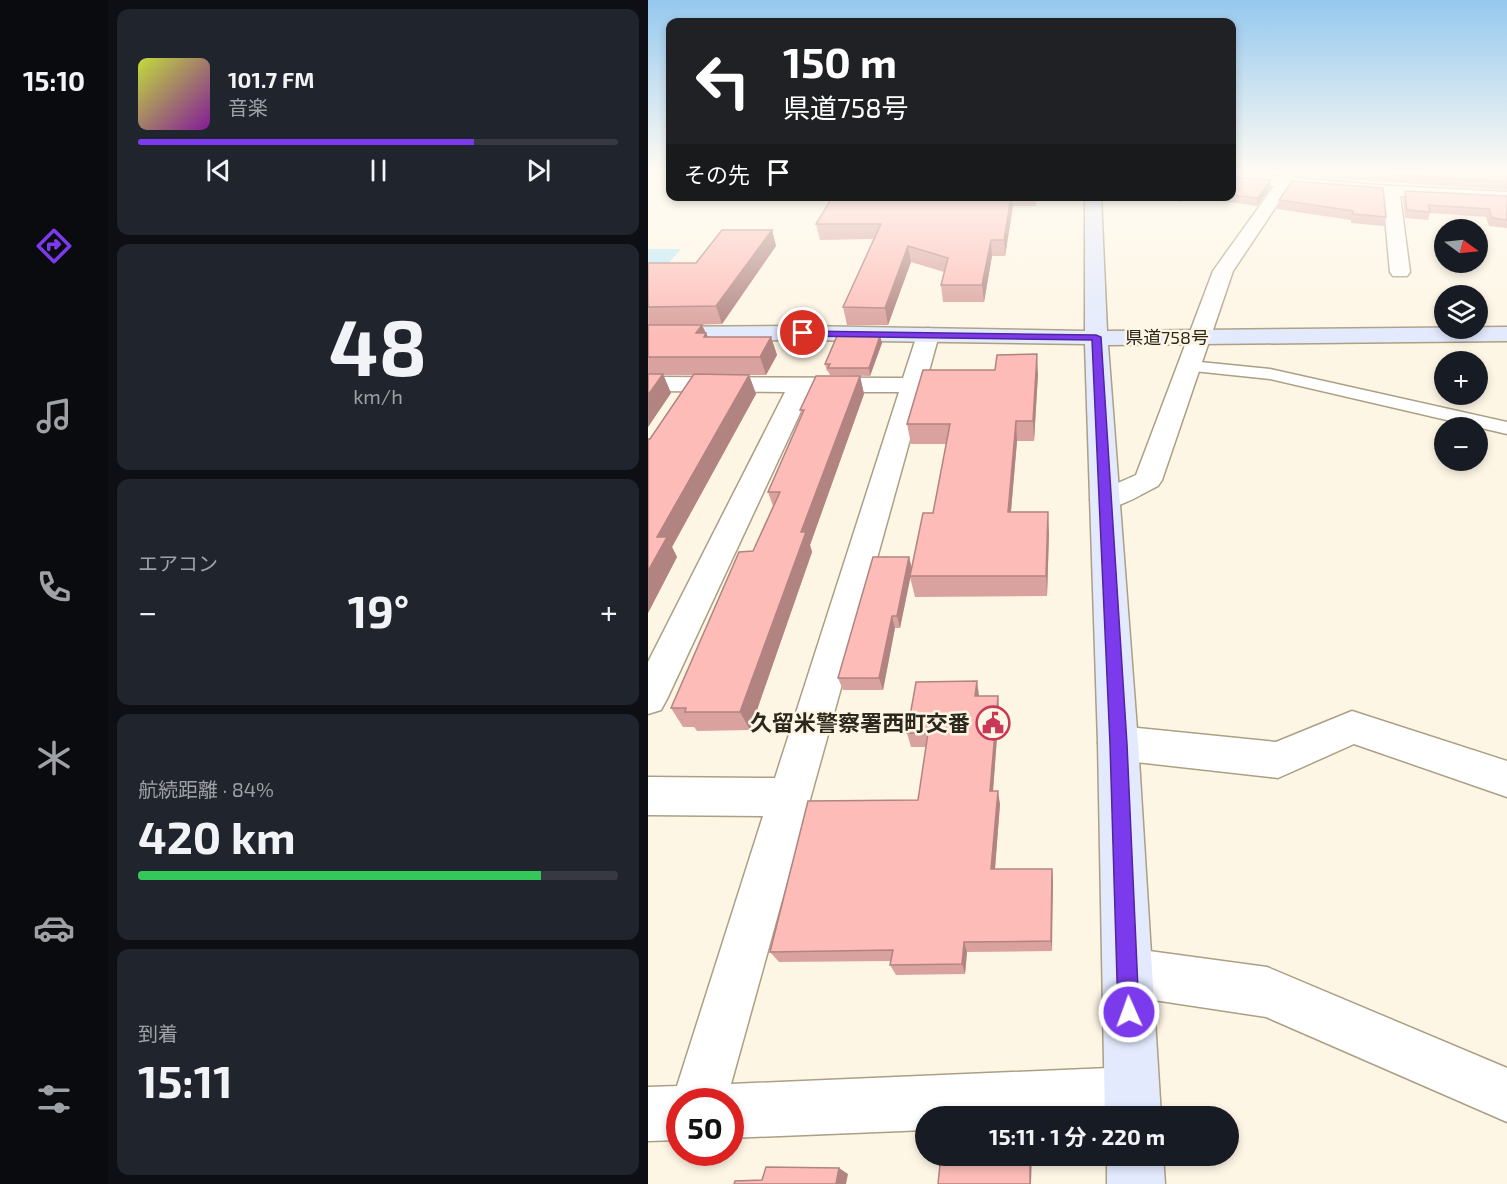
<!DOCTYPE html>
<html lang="ja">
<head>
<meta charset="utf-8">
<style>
	body { margin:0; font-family:"Exo 2","Noto Sans JP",sans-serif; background:#20242c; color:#f1f3f6; height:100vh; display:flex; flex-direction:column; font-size:22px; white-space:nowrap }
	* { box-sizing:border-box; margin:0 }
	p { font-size:20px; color:#9ea1a6 }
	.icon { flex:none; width:33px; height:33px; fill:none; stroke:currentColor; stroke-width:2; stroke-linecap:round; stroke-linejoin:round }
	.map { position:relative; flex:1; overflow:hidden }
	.sheet { display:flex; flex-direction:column; gap:9px; padding:9px; background:#0d0f14; width:540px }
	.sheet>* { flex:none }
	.guide { position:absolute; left:18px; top:18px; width:570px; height:183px; border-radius:12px; box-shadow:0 3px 9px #0003; background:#202124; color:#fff; overflow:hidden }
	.needle { width:39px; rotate:105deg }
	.buttons { position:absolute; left:786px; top:219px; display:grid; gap:12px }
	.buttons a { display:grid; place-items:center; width:54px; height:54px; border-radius:50%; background:#171b24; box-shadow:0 3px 9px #0003; font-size:30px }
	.speed { position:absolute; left:18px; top:1088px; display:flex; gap:12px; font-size:30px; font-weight:700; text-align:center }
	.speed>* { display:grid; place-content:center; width:78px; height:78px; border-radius:50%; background:#171b24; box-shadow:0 3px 9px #0003; line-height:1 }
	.speed .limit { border:9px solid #d22; background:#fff; color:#111 }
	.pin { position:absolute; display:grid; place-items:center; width:51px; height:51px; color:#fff; margin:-26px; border:3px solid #fff; border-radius:50%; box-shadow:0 2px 6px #0007 }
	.me { position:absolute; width:66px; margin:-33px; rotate:358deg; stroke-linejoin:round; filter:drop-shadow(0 0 4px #0008) }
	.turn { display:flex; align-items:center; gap:21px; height:126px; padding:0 18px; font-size:27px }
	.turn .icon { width:78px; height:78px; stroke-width:2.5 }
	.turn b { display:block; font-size:42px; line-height:51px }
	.then { display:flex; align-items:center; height:57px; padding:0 18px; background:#0003; gap:12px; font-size:22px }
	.big { font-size:45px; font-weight:700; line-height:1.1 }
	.sheet .card { flex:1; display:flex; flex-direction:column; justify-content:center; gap:9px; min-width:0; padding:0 21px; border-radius:12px; background:#20242c }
	.sheet .dial { align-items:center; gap:0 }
	.dial b { font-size:78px; line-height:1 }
	.song { display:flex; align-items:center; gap:18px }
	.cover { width:72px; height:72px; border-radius:9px; background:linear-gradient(135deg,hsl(70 70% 55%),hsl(290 70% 35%)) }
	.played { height:6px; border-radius:3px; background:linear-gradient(90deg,#7c3aed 70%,#363941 70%) }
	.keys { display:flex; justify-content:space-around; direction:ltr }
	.heat { display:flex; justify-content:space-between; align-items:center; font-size:33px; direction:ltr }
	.charge { height:9px; border-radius:4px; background:linear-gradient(90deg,#34c759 84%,#363941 0) }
	.trip { position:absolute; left:267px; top:1106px; width:324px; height:60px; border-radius:30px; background:#171b24; box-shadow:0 3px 9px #0003; font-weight:700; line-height:60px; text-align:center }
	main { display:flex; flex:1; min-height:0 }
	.dock { display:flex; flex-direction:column; width:108px; justify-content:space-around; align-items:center; background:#090b0e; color:#9ea1a6 }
	.dock .icon { width:42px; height:42px }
	.dock .current { color:#7c3aed }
	.dock b { font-size:27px; color:#f1f3f6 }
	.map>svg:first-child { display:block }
</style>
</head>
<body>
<main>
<nav class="dock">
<b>15:10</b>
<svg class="icon current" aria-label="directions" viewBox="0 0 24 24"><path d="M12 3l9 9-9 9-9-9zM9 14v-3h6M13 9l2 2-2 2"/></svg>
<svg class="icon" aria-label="music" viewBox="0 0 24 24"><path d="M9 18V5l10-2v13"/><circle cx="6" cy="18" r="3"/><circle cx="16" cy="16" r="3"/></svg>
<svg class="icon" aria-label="phone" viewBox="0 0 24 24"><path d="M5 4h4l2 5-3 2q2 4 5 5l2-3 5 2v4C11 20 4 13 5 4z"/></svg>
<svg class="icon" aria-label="climate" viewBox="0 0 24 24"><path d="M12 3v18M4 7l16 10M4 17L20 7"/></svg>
<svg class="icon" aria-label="car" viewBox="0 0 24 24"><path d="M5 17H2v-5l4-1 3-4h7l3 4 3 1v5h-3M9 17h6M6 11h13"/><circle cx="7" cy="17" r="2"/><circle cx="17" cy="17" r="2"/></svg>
<svg class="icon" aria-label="filters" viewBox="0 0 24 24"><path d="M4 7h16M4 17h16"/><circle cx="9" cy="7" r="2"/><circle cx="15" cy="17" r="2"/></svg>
</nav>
<section class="sheet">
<div class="card">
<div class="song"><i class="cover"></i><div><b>101.7 FM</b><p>音楽</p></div></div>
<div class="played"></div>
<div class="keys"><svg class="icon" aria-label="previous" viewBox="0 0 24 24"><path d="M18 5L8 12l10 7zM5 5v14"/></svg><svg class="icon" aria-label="pause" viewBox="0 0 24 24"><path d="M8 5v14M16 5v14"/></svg><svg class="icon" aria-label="next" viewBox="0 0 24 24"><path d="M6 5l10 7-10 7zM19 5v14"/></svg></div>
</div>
<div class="card dial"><b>48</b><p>km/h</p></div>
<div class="card"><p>エアコン</p>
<div class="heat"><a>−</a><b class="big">19°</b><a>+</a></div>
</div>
<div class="card"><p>航続距離 · 84%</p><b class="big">420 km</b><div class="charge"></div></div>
<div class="card"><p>到着</p><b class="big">15:11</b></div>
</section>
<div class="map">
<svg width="859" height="1184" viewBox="0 0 859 1184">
	<rect width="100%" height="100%" fill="#fef6e5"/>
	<path fill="#bae7f6" d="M 0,249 L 33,249 L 17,267 L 0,267 Z"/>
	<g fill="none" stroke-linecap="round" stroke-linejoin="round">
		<g stroke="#ab9f84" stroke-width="3">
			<path id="service" d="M 542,361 L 622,369 L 859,422 L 859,434 L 622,379 L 536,370 L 533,366 L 536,362 Z"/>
		</g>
		<g stroke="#ab9f84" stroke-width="3">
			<path id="minor" d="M 637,170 L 652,170 L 647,178 L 728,185 L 859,192 L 859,202 L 752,196 L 762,272 L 759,276 L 745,276 L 742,272 L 735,195 L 641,187 L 585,271 L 514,480 L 510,486 C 491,495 468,512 447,507 L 442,500 L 447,493 L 488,475 L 565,271 L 626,186 L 584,182 L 584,172 L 633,177 Z
				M 280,328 L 288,330 L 291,335 L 83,1084 L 484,1067 L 503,1075 L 511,1094 L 503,1113 L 496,1116 L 278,1116 L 278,1130 L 82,1138 L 82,1101 L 32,1101 L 32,1140 L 0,1141 L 0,1087 L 29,1086 L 115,816 L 0,815 L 0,777 L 127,778 L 251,392 L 162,392 L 19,699 L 13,710 L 0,714 L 0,662 L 137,392 L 0,391 L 0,377 L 255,378 L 269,335 L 272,330 Z
				M 704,711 L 859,761 L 859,797 L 706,744 L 630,778 L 470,760 L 456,755 L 450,743 L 456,731 L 470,726 L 628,742 Z
				M 479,948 L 619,967 L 859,1068 L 859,1122 L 618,1017 L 479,996 L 462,989 L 455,972 L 462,955 Z"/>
		</g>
		<g stroke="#ab9f84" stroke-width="3">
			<path id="secondary" d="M 437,196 L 453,196 L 459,331 L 859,327 L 859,341 L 460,345 L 490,743 L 513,1116 L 457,1116 L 450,743 L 437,344 L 155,340 L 0,341 L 0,327 L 155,326 L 437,331 Z
				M 459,1155 L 515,1155 L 517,1184 L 459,1184 Z"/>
		</g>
		<use href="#service" fill="#fff" fill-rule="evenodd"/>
		<use href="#minor" fill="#fff" fill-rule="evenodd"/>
		<use href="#secondary" fill="#e3eafe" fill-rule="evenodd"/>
	</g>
	<path fill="#daa29e" d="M 584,170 L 635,170 L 632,175 Z
		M 652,170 L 859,170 L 859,190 L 651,176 Z
		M 584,175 L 585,177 L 623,180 L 622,188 L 609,206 L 541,196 L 584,196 Z
		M 644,181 L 738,217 L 736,226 L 703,223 L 703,220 L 629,209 L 631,200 Z
		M 757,191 L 859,196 L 859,228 L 841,226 L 838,217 L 782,213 L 780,220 L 757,218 L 755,198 Z
		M 185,196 L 388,196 L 388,206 L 365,206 L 357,256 L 344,256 L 336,302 L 295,302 L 293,285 L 296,272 L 263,262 L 240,325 L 199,325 L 195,307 L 225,239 L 172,240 L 168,224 Z
		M 486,196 L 537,196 L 534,202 Z
		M 124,230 L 128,246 L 74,324 L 41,325 L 54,325 L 60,337 L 123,337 L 129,355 L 118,375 L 101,375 L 108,394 L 24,547 L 29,557 L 0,613 L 0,439 L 2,439 L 45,375 L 15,375 L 23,393 L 0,427 L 0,263 L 48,263 Z
		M 232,336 L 234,343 L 222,376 L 182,375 L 180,371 L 179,371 L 177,364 Z
		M 390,374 L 386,441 L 369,441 L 363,512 L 401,533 L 399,596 L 267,597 L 262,577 L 252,628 L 247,628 L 235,690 L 195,690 L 190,678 L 261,557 L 264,569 L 285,513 L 298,444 L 263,444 L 259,424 Z
		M 212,376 L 216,394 L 162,545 L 164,552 L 102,730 L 49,731 L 46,727 L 35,727 L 23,708 L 105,551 L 125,506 L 120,492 L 154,416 L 152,410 Z
		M 331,696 L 350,696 L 351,710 L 345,791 L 352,804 L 347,869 L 404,869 L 404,951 L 319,952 L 317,974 L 248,975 L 242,965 L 243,961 L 131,962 L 122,952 L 270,800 L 278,747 L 263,747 L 259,733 Z"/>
	<path fill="#b18481" d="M 623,180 L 622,188 L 609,206 L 610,198 Z
		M 363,196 L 364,196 L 365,206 L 357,256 L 356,240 Z
		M 124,230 L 128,246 L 74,324 L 68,306 Z
		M 343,240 L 344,256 L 336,302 L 334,285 Z
		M 260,246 L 263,262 L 240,325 L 237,308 Z
		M 54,325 L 58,334 L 58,333 L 65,351 L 48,333 Z
		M 232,336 L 234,343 L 222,376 L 221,368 Z
		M 123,337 L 129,355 L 118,375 L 112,357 Z
		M 389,354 L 390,374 L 386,441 L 385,421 Z
		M 15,374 L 23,393 L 0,427 L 0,395 Z
		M 101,375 L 108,394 L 24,547 L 29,557 L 0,613 L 0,571 L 9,537 Z
		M 212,376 L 216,394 L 162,545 L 164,552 L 102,730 L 92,712 L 153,532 Z
		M 368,421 L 369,441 L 361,533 L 360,512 Z
		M 400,512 L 401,533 L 399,596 L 398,576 Z
		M 261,557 L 264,570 L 252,628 L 249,616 Z
		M 244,616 L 247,628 L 235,690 L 231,678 Z
		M 329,681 L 331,695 L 329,710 L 327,696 Z
		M 350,696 L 351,710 L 344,804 L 342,791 Z
		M 350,791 L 352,804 L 346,881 L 343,869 Z
		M 404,869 L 405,881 L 404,951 L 403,941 Z
		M 316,942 L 319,952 L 317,974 L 314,964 Z
		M 382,1155 L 384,1155 L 383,1184 L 382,1184 Z
		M 191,1168 L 200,1174 L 198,1184 L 188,1184 Z"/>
	<path fill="#fdbcb8" stroke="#b18481" stroke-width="1.5" d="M 679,170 L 859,170 L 859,182 Z
		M 584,175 L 585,177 L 623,180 L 610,198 L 584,195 Z
		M 644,181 L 735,188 L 738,217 L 705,214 L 705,211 L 631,200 Z
		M 757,191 L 859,196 L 859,220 L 844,218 L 841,209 L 780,205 L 782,212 L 759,210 Z
		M 185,196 L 363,196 L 356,240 L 343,240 L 334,285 L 293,285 L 300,258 L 260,246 L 237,308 L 195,307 L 233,224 L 168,224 Z
		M 74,230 L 124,230 L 68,306 L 0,307 L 0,263 L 48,263 Z
		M 0,325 L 54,325 L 48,333 L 58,333 L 56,337 L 123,337 L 112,357 L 0,357 Z
		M 189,336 L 232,336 L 221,368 L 180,368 L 182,364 L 177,364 Z
		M 389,354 L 385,421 L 368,421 L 360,512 L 400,512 L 398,576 L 262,576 L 275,513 L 285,513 L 302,424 L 259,424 L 275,370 L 347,370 L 349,355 Z
		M 0,374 L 15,374 L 0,395 Z
		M 46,374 L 101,375 L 9,537 L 19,537 L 0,571 L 0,439 L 2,439 Z
		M 168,376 L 212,376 L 153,532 L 158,532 L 92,712 L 37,712 L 38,708 L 23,708 L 91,552 L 105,551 L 132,492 L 120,492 L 156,410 L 152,410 Z
		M 225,557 L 261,557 L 249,616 L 244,616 L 231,678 L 190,678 Z
		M 329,681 L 327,696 L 350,696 L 342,791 L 350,791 L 343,869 L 404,869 L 403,941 L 316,942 L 314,964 L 242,965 L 245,950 L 122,952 L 160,801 L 270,800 L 280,733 L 259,733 L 268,682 Z
		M 293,1155 L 382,1155 L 382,1184 L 290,1184 Z
		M 118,1167 L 191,1168 L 188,1184 L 86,1184 L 87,1181 L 114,1180 Z"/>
	<linearGradient id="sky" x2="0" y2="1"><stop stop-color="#95c8ee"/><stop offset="0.51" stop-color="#fffbf3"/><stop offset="1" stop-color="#fffbf3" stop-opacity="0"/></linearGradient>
	<rect width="859" height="336" fill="url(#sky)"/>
	<path fill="#7c3aed" stroke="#51269a" stroke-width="1.5" d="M 152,331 L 448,335 L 453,337 L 479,744 L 491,1012 L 488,1020 L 481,1023 L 473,1020 L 470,1012 L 462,744 L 444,340 L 155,336 L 152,335 Z"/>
	<defs>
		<g id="civic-ring" transform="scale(1.725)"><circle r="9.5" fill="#fef6e5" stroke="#c93957" stroke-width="1.5"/><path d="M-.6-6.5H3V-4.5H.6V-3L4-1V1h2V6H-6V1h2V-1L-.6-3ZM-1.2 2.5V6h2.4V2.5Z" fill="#c93957"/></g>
	</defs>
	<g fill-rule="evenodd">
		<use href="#civic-ring" x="345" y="723"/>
	</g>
	<g text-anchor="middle" stroke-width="5" stroke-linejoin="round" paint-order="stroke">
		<g font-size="18" fill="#2c271c" stroke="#fef6e5">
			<text x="519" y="344">県道758号</text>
		</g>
		<g font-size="22" font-weight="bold" fill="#2c271c" stroke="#fef6e5" text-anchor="end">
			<text x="322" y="731">久留米警察署西町交番</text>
		</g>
	</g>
</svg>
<div class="buttons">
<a><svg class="needle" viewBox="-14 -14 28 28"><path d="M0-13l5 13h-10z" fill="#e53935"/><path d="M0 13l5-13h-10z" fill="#9ea1a6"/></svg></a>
<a><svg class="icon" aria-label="layers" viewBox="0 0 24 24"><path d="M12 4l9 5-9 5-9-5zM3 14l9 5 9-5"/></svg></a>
<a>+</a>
<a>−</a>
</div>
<div class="speed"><div class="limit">50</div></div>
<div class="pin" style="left:155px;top:333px;background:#d93025"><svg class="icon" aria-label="arrive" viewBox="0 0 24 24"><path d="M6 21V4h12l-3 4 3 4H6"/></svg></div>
<svg class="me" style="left:481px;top:1012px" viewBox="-20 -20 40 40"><circle r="17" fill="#7c3aed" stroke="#fff" stroke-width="3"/><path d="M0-11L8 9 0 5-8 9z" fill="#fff"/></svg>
<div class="trip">15:11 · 1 分 · 220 m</div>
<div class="guide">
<div class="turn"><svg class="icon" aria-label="left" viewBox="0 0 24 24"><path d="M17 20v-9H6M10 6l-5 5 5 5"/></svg><div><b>150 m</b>県道758号</div></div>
<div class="then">その先<svg class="icon" aria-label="arrive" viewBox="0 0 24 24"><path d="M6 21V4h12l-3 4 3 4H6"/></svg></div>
</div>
</div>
</main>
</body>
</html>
